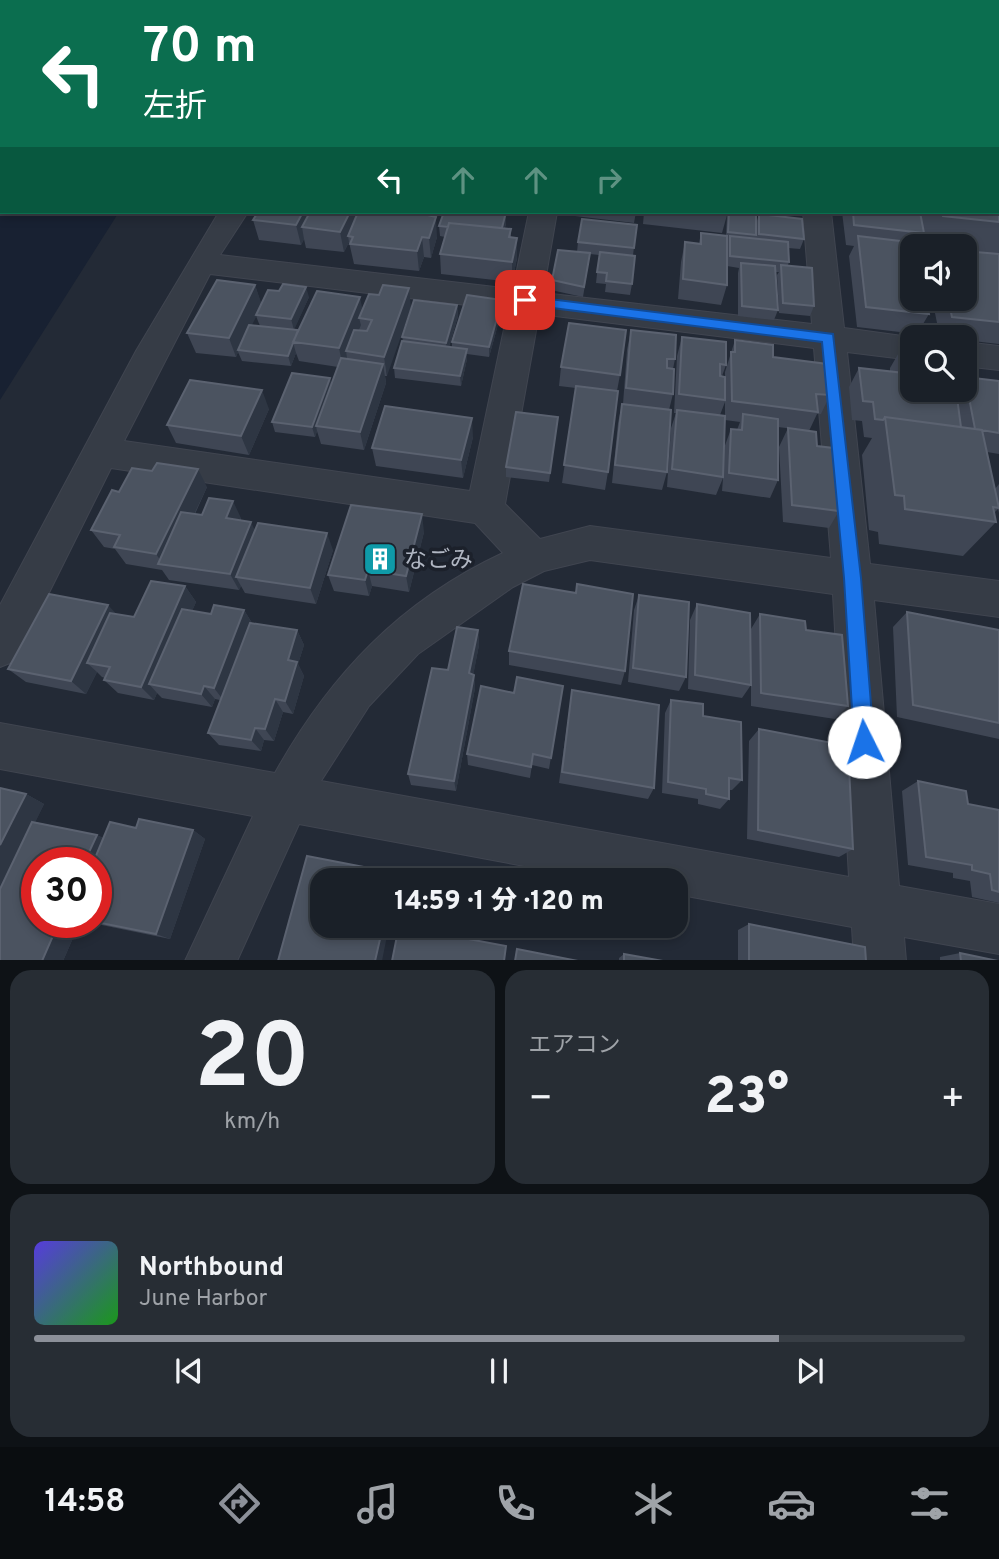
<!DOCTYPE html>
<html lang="ja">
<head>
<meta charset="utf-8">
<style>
	body { margin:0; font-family:Overpass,"Noto Sans JP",sans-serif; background:#272d34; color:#f1f3f6; height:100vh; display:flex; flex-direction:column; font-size:26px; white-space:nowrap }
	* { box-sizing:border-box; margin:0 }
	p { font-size:23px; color:#9fa3a8 }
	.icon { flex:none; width:38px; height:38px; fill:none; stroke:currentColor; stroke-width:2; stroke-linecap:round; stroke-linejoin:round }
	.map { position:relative; height:960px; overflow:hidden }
	.details { display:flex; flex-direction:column; gap:10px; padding:10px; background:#0e1216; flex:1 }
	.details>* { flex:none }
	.hud { position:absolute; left:0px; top:0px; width:999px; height:214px; box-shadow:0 4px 10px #0003,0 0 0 2px #383e45; background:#0b6e4f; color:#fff; overflow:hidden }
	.buttons { position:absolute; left:900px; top:234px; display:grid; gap:14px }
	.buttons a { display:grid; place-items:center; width:77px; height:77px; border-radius:14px; background:#1a2028; box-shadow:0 4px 10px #0003,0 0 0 2px #383e45; font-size:35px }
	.speed { position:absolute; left:21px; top:847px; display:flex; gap:14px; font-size:35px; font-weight:700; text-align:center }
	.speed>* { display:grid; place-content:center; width:91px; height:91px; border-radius:50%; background:#1a2028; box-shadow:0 4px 10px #0003,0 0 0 2px #383e45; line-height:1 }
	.speed .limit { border:10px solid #d22; background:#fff; color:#111 }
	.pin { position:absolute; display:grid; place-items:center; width:60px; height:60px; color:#fff; margin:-30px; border-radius:14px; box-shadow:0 4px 10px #0006 }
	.me { position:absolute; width:77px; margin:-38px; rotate:356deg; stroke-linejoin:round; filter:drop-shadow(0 0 5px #0008) }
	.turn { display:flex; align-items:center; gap:24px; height:147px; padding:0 28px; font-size:32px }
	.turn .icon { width:91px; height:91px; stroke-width:2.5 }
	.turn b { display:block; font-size:49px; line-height:60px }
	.lanes { display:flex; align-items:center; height:66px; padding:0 28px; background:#0003; justify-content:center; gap:35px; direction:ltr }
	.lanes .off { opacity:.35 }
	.big { font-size:52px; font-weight:800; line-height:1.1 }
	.details .widget { flex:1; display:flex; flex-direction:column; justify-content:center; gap:10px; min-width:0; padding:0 24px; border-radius:21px; background:#272d34 }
	.details .dial { align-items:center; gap:0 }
	.dial b { font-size:91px; line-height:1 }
	.song { display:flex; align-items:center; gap:21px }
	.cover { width:84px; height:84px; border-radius:10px; background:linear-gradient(135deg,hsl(250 70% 55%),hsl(120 70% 35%)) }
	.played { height:7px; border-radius:4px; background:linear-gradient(90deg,#8c9099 80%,#383e45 80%) }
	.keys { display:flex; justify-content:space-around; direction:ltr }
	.heat { display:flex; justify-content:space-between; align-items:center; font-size:38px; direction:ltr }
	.details .tiles { flex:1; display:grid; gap:10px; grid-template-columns:1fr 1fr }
	.widget:last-child { grid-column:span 2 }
	.trip { position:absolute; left:310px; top:868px; width:378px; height:70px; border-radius:21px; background:#1a2028; box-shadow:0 4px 10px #0003,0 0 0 2px #383e45; font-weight:800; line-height:70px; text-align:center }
	.menu { display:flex; height:112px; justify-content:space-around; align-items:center; background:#0a0d10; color:#9fa3a8 }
	.menu .icon { width:49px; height:49px }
	.menu .active { color:#8c9099 }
	.menu b { font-size:32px; color:#f1f3f6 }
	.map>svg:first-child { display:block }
</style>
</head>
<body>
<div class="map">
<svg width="999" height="961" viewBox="0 0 999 961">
	<rect width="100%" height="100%" fill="#232a36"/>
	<path fill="#182132" d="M 0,0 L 307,0 L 2,2 L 2,212 L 119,212 L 0,400 Z"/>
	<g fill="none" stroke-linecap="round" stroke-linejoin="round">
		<g stroke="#404550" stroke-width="2">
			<path id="street" d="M 219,212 L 248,212 L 220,255 L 513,289 L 529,212 L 557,212 L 543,293 L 812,324 L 803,212 L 831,212 L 844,328 L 917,338 L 912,338 L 912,360 L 847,352 L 870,564 L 999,581 L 999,617 L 874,600 L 899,886 L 999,904 L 999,954 L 904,937 L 906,961 L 854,961 L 852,927 L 676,894 L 676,880 L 600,880 L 299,824 L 237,961 L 185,961 L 253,816 L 0,769 L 0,723 L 275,773 C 330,675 400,601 503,553 L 475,523 L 111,468 L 15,661 L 0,667 L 0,605 L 136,351 ZM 210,274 L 508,310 L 470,491 L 124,441 ZM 539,314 L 814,348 L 831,558 L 590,526 L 540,539 L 505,504 ZM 590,560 L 833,594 L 849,877 L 321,781 L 369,706 L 418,654 L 513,587 L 544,571 Z
				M 964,342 L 999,346 L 999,370 L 964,366 Z"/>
		</g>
		<use href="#street" fill="#363c46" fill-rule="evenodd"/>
	</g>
	<path fill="#3f4654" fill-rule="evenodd" d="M 998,92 L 999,92 L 999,344 L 964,340 L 964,338 L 940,337 L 932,299 L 964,299 L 964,247 L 919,247 L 918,244 L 917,246 L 929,314 L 917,334 L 857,327 L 849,256 L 854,246 L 846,245 L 842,212 L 998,212 Z
		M 444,212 L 512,212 L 511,216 L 506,216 L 506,223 L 505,228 L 511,229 L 511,237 L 517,238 L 517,258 L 512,282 L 441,274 L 440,254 L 445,237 L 440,236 L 439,226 Z
		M 558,212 L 636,212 L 634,223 L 558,214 Z
		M 644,212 L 756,212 L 756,224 L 759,214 L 804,239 L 800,249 L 788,248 L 789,262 L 788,265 L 814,306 L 810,316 L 779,313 L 777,275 L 779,272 L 776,272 L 778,310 L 774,320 L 738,316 L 738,273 L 739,268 L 727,266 L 727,285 L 721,305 L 678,299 L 681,262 L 685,242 L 699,243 L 701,233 L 726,236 L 727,215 L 722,233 L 643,224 Z
		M 769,212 L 808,212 L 807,216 Z
		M 253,220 L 437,237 L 431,258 L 424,257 L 419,271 L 354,264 L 349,242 L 344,252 L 306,248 L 304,239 L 301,245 L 259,240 Z
		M 637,225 L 633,255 L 632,284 L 630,295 L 605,292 L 606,284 L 596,283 L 599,255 L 590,254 L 583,297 L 551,290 L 552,280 L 577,252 L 578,242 Z
		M 255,285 L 261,304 L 309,297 L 294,329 L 298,330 L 363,310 L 379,295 L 387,376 L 385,376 L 386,383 L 364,450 L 321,444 L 317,431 L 315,437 L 275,432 L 272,422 L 332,383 L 338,367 L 299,361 L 296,353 L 291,366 L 242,361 L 238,352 L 236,357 L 196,353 L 187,333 ZM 256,316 L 260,326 L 285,329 L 251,325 Z
		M 502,300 L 502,310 L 489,357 L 467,354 L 467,359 L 461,386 L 395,378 L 394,368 L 403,341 L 402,337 L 457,305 L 458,316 L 449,347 L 452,347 L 452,342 Z
		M 631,330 L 675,359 L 673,369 L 673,394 L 669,410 L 667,472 L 662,490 L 612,483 L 618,423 L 622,404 L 623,404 L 627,350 Z
		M 682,337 L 726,365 L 722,376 L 725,377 L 725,372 L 735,340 L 773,357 L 830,395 L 821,414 L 817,414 L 809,431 L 778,427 L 778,480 L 770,498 L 722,491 L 723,478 L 716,495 L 667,487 L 671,428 L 676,413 L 674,413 L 677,356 ZM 725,402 L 725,416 L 720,415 ZM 725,420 L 740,422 L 737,430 L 731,429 L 724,448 Z
		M 901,349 L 912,390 L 964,390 L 965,377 L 999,381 L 999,454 L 987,452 L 995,489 L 999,484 L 999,513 L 998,509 L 994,513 L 996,522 L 963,556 L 879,544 L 878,532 L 869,530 L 862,455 L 872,438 L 864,437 L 862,421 L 852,420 L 849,387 L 859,368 L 890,371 L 890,368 Z
		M 561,367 L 620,375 L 617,391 L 608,472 L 605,490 L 562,483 L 576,388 L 559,386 Z
		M 269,409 L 249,455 L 176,443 L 167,425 Z
		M 558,417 L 549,482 L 506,477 L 506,467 Z
		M 788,428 L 817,446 L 839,511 L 829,528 L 783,522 L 779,447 Z
		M 473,437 L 463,478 L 376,466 L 372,448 Z
		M 207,487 L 195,514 L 241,518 L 241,521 L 255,530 L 333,550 L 316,604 L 245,593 L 241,586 L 239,590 L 169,580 L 162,570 L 126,564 L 115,549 L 104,547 L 91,530 L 119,492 Z
		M 424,532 L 409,592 L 372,586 L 369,596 L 334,591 L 328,575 Z
		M 185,586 L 196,602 L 192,611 L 211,614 L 244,610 L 252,623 L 297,630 L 304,645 L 298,664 L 304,676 L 293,714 L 283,712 L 274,741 L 264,740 L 261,751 L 219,745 L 208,733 L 220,700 L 215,699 L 212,707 L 162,698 L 157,693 L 154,700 L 118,693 L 104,680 L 105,678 L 102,677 L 97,672 L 86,694 L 26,682 L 8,669 L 116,614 L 134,617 Z
		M 576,593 L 625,671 L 621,685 L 509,665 L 509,651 Z
		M 639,595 L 686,677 L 679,691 L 628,682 L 634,610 Z
		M 697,604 L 751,685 L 742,698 L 688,689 L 690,620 Z
		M 907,612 L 999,630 L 999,739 L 897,717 L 893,627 Z
		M 760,614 L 806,630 L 848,706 L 835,719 L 751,706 L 751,629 Z
		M 478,630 L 479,645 L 473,675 L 474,675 L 475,688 L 456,791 L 411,785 L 408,774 L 448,670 Z
		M 563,686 L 549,769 L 532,765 L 530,778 L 468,765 L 467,754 L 514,693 Z
		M 572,690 L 654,788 L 648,799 L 559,783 Z
		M 671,700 L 703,716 L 742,780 L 732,790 L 729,790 L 729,799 L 720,809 L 698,804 L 698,799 L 662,793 L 665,713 Z
		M 759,729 L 853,849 L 839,857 L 747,839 L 749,741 Z
		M 918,781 L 968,804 L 999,810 L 999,903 L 972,897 L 970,881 L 953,878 L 953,873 L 908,865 L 902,791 Z
		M 0,788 L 26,794 L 44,804 L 35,822 L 97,835 L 103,838 L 110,822 L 136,828 L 139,819 L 193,830 L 205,839 L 170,939 L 87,922 L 96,922 L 96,863 L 37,863 L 37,922 L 80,922 L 63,961 L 0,961 Z
		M 749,924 L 866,961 L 738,961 L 738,930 Z
		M 960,953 L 998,961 L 940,961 L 940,957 Z
		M 624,954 L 663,961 L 619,961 L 619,958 Z"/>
	<path fill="#2e3643" d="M 303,212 L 318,212 L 302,227 L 304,239 L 301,245 L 296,225 Z
		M 350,212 L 362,212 L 348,236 L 349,242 L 344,252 L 340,232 Z
		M 506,212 L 506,223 L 500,244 L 500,233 Z
		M 436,217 L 437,237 L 431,258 L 429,238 Z
		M 422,237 L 424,257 L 419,271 L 417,251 Z
		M 517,238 L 517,258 L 512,282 L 512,262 Z
		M 255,285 L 262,305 L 239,351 L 238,350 L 238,352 L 236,357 L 229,338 Z
		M 306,287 L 309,297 L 294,330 L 291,319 Z
		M 409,288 L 411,308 L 387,376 L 384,357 Z
		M 360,297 L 364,317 L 359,318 L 361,325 L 350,352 L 346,351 L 347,358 L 343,368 L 339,348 Z
		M 502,300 L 502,310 L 489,357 L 489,347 Z
		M 457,305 L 458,316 L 447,353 L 446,343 Z
		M 293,342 L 296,353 L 291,366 L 288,356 Z
		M 467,349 L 467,359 L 461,386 L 460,376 Z
		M 383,364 L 386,383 L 364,450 L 360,432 Z
		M 330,378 L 333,388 L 316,426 L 317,431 L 315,437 L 312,427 Z
		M 262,390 L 269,409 L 249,455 L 241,436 Z
		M 472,418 L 473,437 L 463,478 L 461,460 Z
		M 198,469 L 207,487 L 170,565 L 163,564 L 156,554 Z
		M 233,501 L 241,518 L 235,535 L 226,518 Z
		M 422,514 L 424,532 L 409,592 L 406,576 Z
		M 251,522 L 259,539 L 236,577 L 241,586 L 239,590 L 230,574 Z
		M 327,533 L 333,550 L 316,604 L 310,588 Z
		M 368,570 L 372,586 L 369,596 L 365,580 Z
		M 185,586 L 196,602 L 160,686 L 149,684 L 157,693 L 154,700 L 141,687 Z
		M 108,605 L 122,620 L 87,663 L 97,672 L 86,694 L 71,681 Z
		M 244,610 L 253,625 L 224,701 L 214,688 Z
		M 297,630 L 304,645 L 298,664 L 304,676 L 293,714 L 285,701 L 288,660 Z
		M 478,630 L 479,645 L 471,687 L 469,673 Z
		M 474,675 L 475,688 L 456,791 L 454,781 Z
		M 204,686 L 215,699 L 212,707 L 201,694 Z
		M 275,699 L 283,712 L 274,741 L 265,729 Z
		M 255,728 L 264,740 L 261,751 L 251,740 Z
		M 26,794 L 44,804 L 0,895 L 0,845 Z
		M 193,830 L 205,839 L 170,939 L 156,934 Z
		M 97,835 L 113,843 L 96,863 L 84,863 Z
		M 395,873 L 399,880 L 393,880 Z
		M 59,922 L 80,922 L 63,961 L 42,961 Z
		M 383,926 L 389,926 L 382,961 L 375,961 Z"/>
	<path fill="#4b5360" stroke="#5b6270" stroke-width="2" d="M 998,92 L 999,92 L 999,114 L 998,114 Z
		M 998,142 L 999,142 L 999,166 L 998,166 Z
		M 998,177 L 999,177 L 999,222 L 943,216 L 942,212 L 998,212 Z
		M 258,212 L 303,212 L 296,225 L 253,220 Z
		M 310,212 L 350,212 L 340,232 L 302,227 Z
		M 358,212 L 415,212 L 436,217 L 429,238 L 422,237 L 417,251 L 350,244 L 353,237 L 348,236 Z
		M 444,212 L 506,212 L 502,228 L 449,223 L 448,227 L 439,226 Z
		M 729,212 L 756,212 L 756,235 L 728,232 Z
		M 853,212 L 920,212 L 924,233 L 854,225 Z
		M 759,214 L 802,219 L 804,239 L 759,234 Z
		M 582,219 L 637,225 L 634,248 L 578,242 Z
		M 449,223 L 511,229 L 509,237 L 517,238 L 512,262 L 440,254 Z
		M 701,233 L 727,236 L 727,285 L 683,279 L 685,242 L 701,244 Z
		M 730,236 L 788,242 L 789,262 L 730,256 Z
		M 858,236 L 917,243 L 917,247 L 912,247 L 912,299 L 926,299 L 929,314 L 866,307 Z
		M 558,250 L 590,253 L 584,287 L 552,280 Z
		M 964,251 L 999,254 L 999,322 L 952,317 L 948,299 L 964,299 Z
		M 600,252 L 635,256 L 632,284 L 606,281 L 607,273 L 597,272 Z
		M 741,263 L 775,266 L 778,310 L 742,306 Z
		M 781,265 L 812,268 L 814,306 L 783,303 Z
		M 217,280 L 255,285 L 229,338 L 187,333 Z
		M 283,284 L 306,287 L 291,319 L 256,315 L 268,290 L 279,291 Z
		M 383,285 L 409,288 L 384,357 L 346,351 L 354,330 L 367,331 L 372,320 L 359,318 L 369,294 L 379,295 Z
		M 317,291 L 360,297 L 339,348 L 293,342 Z
		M 467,295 L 502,300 L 489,347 L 452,342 Z
		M 414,300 L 457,305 L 446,343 L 402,337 Z
		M 569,323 L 626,330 L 620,375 L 561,367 Z
		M 249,325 L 298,330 L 288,356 L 238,350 Z
		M 631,330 L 676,335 L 675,359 L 667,359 L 667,368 L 674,369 L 673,394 L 626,388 Z
		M 682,337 L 726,342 L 726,365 L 720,364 L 720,376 L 725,377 L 725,400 L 679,394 Z
		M 735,340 L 773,345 L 773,357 L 827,364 L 830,395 L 816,394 L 818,412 L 732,401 L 731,352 L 735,352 Z
		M 402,341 L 467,349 L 460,376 L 394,368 Z
		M 901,349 L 912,350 L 912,390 L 956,390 L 961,427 L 885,417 L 883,420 L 875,419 L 873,402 L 863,401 L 859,368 L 905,373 Z
		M 341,358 L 383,364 L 360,432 L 316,426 Z
		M 292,373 L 330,378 L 312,427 L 272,422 Z
		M 965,377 L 999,381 L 999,433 L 975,429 Z
		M 190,380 L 262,390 L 241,436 L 167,425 Z
		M 576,386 L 618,391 L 608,472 L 564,465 Z
		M 622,404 L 671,410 L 667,472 L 615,465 Z
		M 385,406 L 472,418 L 461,460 L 372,448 Z
		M 677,410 L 725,416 L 723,477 L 672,469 Z
		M 516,412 L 558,417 L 550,473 L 506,467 Z
		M 743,414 L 778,419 L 778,480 L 729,473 L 731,429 L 742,430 Z
		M 885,417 L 982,430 L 999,508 L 993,507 L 996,522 L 905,509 L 904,496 L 895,495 Z
		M 788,428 L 816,432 L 817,446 L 833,448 L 839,511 L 792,505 Z
		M 157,463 L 198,469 L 156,554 L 114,547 L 120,535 L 91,530 L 112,490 L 119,492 L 132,468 L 152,471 Z
		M 209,498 L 233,501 L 226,518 L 251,522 L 230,574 L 158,564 L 181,512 L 202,515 Z
		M 351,505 L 422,514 L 406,576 L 368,570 L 365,580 L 328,575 Z
		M 258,523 L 327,533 L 310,588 L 236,577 Z
		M 151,581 L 185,586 L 141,687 L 104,680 L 110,667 L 87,663 L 110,613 L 134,617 Z
		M 523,584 L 576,593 L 577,584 L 633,594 L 625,671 L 509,651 Z
		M 49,594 L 108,605 L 71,681 L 8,669 Z
		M 639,595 L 689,602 L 686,677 L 633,668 Z
		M 697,604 L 750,613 L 751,685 L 695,675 Z
		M 214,605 L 244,610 L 214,688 L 204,686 L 201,694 L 149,684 L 182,609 L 211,614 Z
		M 907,612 L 999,630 L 999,723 L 913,705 Z
		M 760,614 L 805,621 L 806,630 L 842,635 L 848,706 L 761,693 Z
		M 250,623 L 297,630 L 288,660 L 297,662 L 285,701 L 275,699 L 265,729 L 255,728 L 251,740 L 208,733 Z
		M 457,627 L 478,630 L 469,673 L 474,675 L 454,781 L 408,774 L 432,668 L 448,670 Z
		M 517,677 L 563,686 L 551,758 L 533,754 L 531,767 L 467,754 L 481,686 L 514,693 Z
		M 572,690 L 659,705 L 654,788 L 562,772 Z
		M 671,700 L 703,704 L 703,716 L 741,722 L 742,780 L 729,778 L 729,799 L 706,794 L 706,789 L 668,782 Z
		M 759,729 L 848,746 L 853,849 L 758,830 Z
		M 918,781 L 966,791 L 968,804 L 999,810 L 999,892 L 992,890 L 990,874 L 972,870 L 972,865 L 926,857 Z
		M 0,788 L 26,794 L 0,845 Z
		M 139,819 L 193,830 L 156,934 L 96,922 L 96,863 L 93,863 L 110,822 L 136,828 Z
		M 32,822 L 97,835 L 84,863 L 37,863 L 37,922 L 59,922 L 42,961 L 0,961 L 0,889 Z
		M 307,856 L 395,873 L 393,880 L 322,880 L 322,926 L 383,926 L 375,961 L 278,961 Z
		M 749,924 L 865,947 L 866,961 L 749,961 Z
		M 399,926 L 506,946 L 504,961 L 392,961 Z
		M 517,949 L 578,961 L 515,961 Z
		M 960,953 L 998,961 L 961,961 Z
		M 624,954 L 663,961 L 624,961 Z"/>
	<path fill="#1a73e8" stroke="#114b97" stroke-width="2" d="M 525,296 L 833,334 L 861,578 L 874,742 L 871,749 L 864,752 L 857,749 L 854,742 L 844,578 L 822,342 L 521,304 L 521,297 Z"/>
	<defs>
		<g id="building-square" transform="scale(1.75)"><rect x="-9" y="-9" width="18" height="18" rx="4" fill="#0f9aa8" stroke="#1c212b"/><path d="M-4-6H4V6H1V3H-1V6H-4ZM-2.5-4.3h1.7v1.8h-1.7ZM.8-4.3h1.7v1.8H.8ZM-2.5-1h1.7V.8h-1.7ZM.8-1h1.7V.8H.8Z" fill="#fff"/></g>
	</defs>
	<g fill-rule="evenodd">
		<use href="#building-square" x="380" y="559"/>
	</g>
	<g text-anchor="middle" stroke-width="7" stroke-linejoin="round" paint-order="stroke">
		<g font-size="23" fill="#b1b7c3" stroke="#1c212b" text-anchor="start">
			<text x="404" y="567">なごみ</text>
		</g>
	</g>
</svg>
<div class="buttons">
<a><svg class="icon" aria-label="sound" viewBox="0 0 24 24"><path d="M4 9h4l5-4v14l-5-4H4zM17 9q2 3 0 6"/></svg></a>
<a><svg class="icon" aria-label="search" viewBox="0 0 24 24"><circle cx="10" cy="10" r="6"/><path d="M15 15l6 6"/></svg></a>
</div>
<div class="speed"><div class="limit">30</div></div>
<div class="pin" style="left:525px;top:300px;background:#d93025"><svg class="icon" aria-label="arrive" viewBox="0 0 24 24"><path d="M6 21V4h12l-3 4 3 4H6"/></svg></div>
<svg class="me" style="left:864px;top:742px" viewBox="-20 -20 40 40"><circle r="19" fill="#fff"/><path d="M0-13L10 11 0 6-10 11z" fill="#1a73e8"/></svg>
<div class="trip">14:59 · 1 分 · 120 m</div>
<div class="hud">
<div class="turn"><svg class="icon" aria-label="left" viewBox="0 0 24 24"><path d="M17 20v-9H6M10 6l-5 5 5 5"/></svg><div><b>70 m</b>左折</div></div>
<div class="lanes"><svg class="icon" aria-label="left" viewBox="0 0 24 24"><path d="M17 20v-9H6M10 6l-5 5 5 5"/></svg><svg class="icon off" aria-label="ahead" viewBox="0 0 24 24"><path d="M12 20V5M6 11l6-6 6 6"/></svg><svg class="icon off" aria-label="ahead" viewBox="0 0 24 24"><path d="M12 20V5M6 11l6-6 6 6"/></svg><svg class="icon off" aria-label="right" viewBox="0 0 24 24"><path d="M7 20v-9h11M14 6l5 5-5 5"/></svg></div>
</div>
</div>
<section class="details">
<div class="tiles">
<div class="widget dial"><b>20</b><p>km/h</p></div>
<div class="widget"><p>エアコン</p>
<div class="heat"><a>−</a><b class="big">23°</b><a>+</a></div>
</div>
<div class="widget">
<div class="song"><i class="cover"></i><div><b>Northbound</b><p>June Harbor</p></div></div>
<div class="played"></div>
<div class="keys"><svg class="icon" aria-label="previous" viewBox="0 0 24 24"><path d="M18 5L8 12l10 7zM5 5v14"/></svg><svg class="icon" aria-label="pause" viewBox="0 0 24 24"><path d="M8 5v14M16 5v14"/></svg><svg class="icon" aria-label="next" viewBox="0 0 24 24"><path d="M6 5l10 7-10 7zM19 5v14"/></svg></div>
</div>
</div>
</section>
<nav class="menu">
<b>14:58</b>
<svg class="icon active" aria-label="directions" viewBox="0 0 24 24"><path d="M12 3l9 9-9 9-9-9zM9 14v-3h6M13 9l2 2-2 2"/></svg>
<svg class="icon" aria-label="music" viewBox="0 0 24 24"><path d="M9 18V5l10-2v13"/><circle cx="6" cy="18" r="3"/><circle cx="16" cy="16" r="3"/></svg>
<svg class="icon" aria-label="phone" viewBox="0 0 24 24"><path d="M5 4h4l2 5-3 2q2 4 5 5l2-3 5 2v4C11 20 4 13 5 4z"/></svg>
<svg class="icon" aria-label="climate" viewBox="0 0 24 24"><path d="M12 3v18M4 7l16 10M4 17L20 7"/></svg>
<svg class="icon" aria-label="car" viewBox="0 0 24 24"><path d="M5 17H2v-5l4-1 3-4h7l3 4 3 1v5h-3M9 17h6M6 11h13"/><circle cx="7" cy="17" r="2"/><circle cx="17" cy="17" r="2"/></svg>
<svg class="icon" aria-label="filters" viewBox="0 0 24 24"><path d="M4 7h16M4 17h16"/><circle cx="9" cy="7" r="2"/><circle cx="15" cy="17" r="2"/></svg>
</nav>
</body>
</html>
